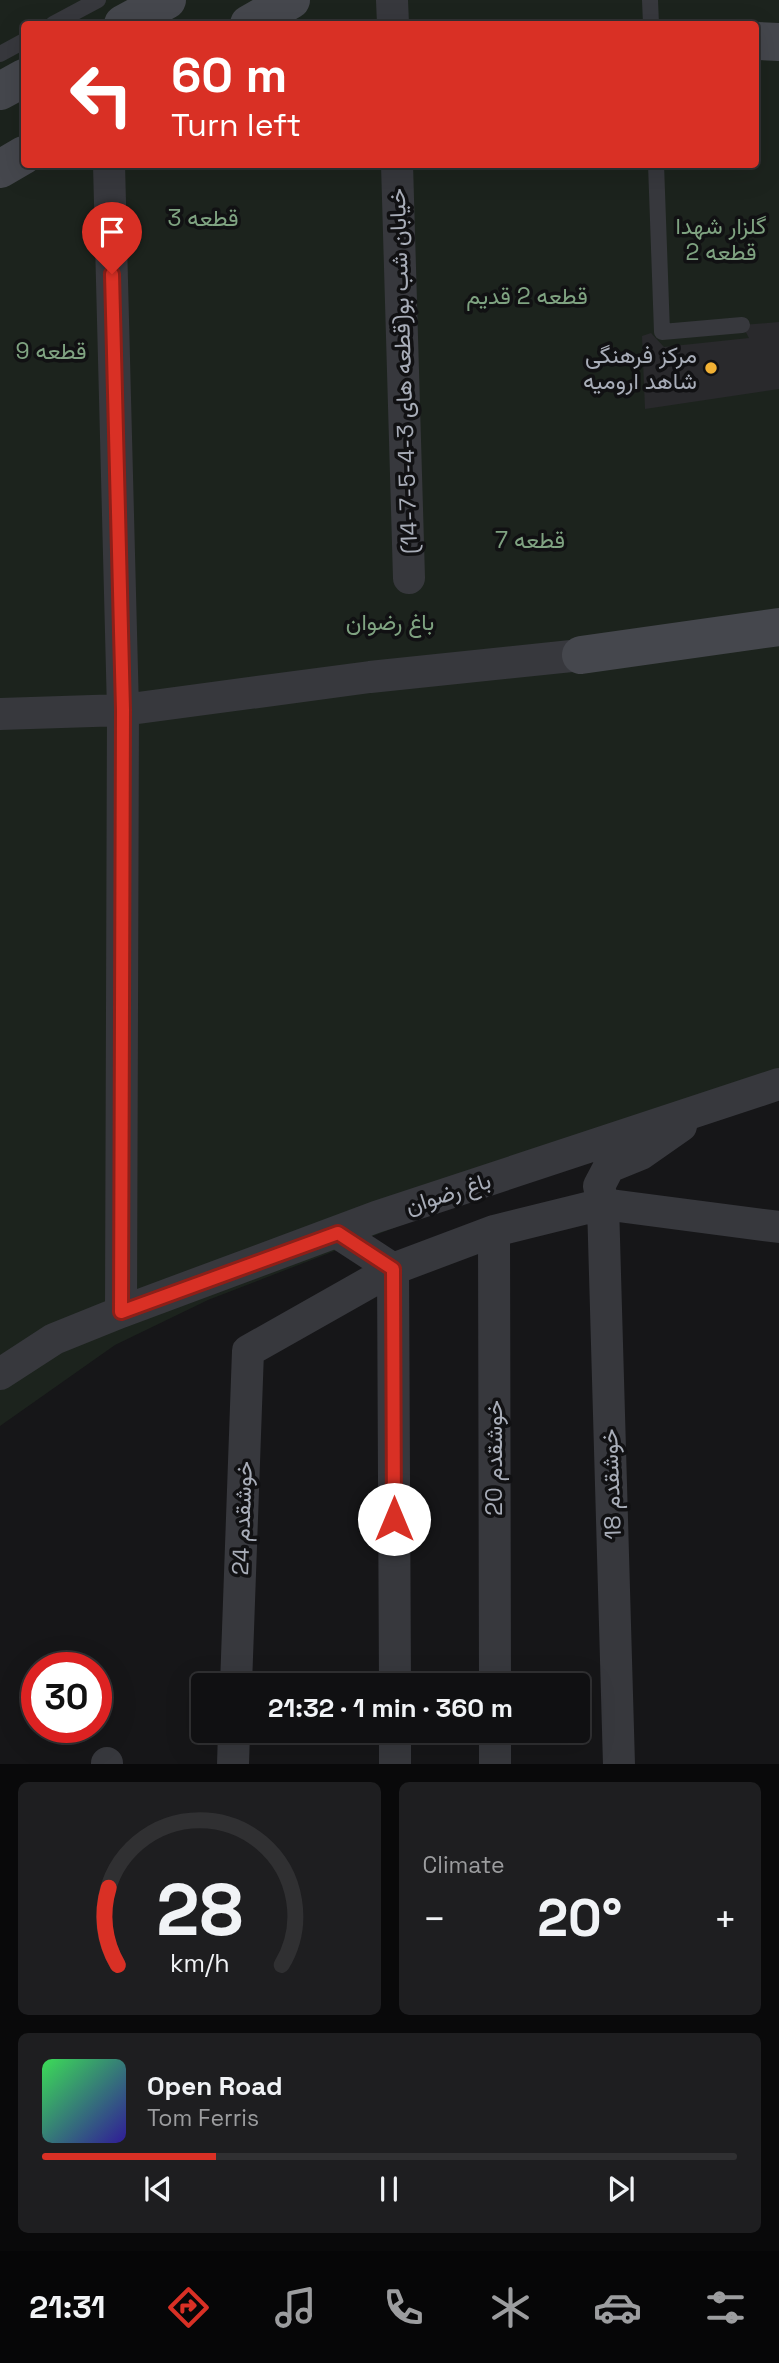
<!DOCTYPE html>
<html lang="en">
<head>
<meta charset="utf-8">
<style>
	body { margin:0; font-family:"Space Grotesk",Vazirmatn,sans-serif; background:#1e1e20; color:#f1f3f6; height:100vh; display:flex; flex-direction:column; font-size:26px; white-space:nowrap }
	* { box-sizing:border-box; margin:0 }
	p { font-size:23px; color:#9c9d9f }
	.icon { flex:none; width:38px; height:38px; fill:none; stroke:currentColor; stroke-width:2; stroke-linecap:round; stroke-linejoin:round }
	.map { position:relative; height:1764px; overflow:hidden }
	.details { display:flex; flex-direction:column; gap:18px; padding:18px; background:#09090a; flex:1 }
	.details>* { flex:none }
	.banner { position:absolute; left:21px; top:21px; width:738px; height:147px; border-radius:7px; box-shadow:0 7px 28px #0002,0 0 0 2px #303032; background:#d93025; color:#fff; overflow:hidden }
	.speed { position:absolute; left:21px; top:1652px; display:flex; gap:14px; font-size:35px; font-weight:700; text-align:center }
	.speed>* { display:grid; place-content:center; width:91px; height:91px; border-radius:50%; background:#101012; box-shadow:0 7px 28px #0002,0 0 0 2px #303032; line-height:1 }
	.speed .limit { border:10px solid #d22; background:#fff; color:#111 }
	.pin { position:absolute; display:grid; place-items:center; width:60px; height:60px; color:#fff; margin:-72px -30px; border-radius:50% 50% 50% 0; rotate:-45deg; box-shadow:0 0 7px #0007 }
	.pin .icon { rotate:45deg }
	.me { position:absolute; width:77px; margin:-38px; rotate:0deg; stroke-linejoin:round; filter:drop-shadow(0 0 5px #0008) }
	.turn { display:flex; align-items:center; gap:24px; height:147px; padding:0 35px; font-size:32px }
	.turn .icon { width:91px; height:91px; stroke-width:2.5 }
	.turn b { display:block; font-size:49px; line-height:60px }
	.big { font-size:52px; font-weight:700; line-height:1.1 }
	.details .card { flex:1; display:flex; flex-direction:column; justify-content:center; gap:10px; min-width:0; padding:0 24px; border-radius:10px; background:#1e1e20 }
	.details .dial { align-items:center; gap:0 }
	.dial svg { height:182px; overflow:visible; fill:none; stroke:#303032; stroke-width:7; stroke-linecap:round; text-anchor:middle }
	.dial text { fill:#f1f3f6; stroke:none }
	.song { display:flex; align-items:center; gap:21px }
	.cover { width:84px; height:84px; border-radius:10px; background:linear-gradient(135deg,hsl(130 70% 55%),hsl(250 70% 35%)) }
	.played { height:7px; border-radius:4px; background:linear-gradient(90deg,#d93025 25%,#303032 25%) }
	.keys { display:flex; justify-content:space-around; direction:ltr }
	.heat { display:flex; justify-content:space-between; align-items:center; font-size:38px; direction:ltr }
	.details .tiles { flex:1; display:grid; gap:18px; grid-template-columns:1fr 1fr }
	.card:last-child { grid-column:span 2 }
	.trip { position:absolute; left:191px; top:1673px; width:399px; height:70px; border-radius:7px; background:#101012; box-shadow:0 7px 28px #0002,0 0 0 2px #303032; font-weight:700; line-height:70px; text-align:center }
	.menu { display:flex; height:112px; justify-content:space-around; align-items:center; background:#060607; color:#9c9d9f }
	.menu .icon { width:49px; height:49px }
	.menu .selected { color:#d93025 }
	.menu b { font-size:32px; color:#f1f3f6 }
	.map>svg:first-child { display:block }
</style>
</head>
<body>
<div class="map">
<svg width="779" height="1765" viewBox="0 0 779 1765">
	<rect width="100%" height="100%" fill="#161618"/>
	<path fill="#1c231d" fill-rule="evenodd" d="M 0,0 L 779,0 L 779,1079 L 208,1300 L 115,1345 L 0,1426 ZM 24,24 L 756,24 L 756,164 L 24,164 Z"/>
	<path fill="#29292c" d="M 779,322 L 779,389 L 645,409 L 642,336 L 651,333 L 664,347 L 749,338 L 742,325 Z"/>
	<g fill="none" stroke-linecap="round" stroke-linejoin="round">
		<path stroke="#37383d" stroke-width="16" d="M 650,0 L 651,24
			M 53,24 L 98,0
			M 0,54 L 24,41
			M 656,164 L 662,332 L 742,325"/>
		<path stroke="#37383d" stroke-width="32" d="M 392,0 L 393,24
			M 109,164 L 123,710 L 121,1312
			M 397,164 L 409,578
			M 0,714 L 123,710 L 370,677 L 581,655
			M 494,1231 L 495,1685
			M 0,1374 L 54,1339 L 121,1312 L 376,1217 L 779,1084
			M 236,1685 L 248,1351 L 393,1269 L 338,1233
			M 395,1685 L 393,1269 L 494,1231 L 603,1204 L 779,1227
			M 395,1731 L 395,1765
			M 495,1731 L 495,1765
			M 107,1765 L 107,1763
			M 233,1765 L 234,1731
			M 619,1765 L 603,1204 L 599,1186 L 609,1167 L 641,1154 L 681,1126"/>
		<path stroke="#45474d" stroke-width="38" d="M 123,24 L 167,0
			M 249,24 L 291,0
			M 756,41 L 779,42
			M 0,91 L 24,78
			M 0,169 L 24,155
			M 581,655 L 779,627"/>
	</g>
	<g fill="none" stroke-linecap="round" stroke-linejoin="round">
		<g stroke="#8d1f18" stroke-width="18">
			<path id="route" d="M 112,274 L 123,710 L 121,1312 L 338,1233 L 393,1269 L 394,1519"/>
		</g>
		<use href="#route" stroke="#d93025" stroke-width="12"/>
	</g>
	<circle fill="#f2b134" stroke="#111113" stroke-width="2.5" cx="711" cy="368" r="7"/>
	<g text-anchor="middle" stroke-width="7" stroke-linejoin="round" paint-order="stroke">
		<g font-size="23" fill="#7fa381" stroke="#111113">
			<text x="203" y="226">قطعه 3</text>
			<text x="721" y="234">گلزار شهدا<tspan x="721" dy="26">قطعه 2</tspan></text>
			<text x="527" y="304">قطعه 2 قدیم</text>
			<text x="51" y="359">قطعه 9</text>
			<text x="530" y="548">قطعه 7</text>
			<text x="390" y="630">باغ رضوان</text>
		</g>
		<g font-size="23" fill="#a8adb8" stroke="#111113" text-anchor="end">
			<text x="697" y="363">مرکز فرهنگی<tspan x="697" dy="26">شاهد ارومیه</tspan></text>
		</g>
		<g font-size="23" fill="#a8adb8" stroke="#111113">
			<text transform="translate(403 371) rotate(-92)" y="8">خیابان شب بو(قطعه های 3-4-5-7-14)</text>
			<text transform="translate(448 1193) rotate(-18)" y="8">باغ رضوان</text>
			<text transform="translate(494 1458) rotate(-90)" y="8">خوشقدم 20</text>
			<text transform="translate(611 1484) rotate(-92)" y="8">خوشقدم 18</text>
			<text transform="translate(242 1518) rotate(-88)" y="8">خوشقدم 24</text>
		</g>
	</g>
</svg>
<div class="speed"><div class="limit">30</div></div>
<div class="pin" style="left:112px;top:274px;background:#d93025"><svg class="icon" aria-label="arrive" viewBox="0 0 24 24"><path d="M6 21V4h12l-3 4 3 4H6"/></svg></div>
<svg class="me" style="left:394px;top:1519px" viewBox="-20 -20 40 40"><circle r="19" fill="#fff"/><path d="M0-13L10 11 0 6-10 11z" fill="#d93025"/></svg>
<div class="trip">21:32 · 1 min · 360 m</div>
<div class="banner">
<div class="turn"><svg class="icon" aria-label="left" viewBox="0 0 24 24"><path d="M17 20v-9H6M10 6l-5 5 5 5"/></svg><div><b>60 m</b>Turn left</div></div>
</div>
</div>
<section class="details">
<div class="tiles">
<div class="card dial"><svg viewBox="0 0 100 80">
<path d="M14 69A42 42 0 1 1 86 69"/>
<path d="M14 69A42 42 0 0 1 10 35" stroke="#d93025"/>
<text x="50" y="56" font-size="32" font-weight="700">28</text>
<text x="50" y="72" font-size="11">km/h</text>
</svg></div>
<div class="card"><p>Climate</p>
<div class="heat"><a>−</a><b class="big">20°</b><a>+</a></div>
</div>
<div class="card">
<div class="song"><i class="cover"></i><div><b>Open Road</b><p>Tom Ferris</p></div></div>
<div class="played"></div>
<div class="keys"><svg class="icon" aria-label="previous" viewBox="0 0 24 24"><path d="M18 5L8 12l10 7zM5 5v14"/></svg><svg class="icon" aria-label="pause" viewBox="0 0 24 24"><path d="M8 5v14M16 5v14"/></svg><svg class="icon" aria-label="next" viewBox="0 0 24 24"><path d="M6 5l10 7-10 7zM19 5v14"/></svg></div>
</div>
</div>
</section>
<nav class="menu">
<b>21:31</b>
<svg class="icon selected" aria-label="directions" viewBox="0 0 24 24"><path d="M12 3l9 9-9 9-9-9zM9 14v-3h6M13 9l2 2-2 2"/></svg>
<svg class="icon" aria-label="music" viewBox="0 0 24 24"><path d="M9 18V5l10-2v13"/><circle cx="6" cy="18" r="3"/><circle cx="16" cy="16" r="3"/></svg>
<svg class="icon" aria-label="phone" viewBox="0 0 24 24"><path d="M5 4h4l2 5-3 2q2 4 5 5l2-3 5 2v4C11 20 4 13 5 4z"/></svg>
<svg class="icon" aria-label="climate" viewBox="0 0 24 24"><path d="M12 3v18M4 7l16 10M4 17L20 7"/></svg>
<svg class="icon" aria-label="car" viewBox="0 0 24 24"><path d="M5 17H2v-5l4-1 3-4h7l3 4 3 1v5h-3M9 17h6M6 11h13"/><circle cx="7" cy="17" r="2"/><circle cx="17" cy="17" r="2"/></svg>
<svg class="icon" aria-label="filters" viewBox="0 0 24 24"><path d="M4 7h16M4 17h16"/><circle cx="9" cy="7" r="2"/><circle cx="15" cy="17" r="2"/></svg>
</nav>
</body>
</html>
